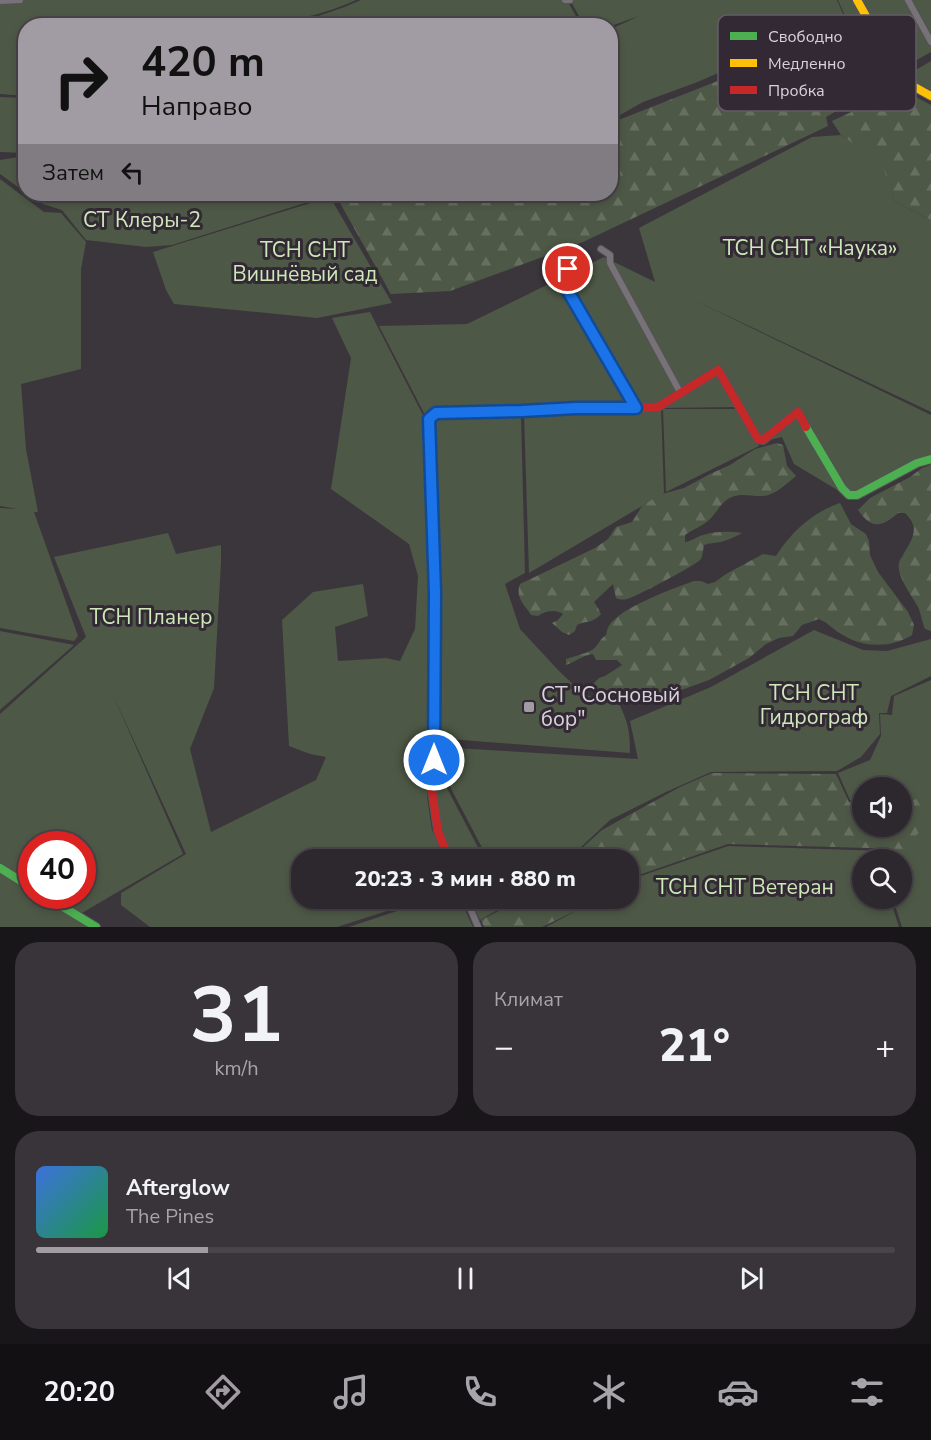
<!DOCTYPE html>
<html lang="ru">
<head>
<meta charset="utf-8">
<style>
	body { margin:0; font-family:"Nunito Sans",sans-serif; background:#383439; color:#f1f3f6; height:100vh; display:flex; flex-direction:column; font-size:22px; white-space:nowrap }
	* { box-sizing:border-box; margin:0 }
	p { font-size:20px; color:#a6a6aa }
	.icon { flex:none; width:33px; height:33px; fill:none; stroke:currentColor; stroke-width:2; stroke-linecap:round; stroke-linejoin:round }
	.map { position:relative; height:927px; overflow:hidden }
	.details { display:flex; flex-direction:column; gap:15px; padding:15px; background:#181619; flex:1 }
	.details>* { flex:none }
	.hud { position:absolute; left:18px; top:18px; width:600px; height:183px; border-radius:24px; box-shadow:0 3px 9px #0003,0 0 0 2px #484449; background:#a19ca3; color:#111; overflow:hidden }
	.fabs { position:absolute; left:852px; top:777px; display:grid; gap:12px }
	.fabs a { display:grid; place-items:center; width:60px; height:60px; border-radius:50%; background:#2c282d; box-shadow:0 3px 9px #0003,0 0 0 2px #484449; font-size:30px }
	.speed { position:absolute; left:18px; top:831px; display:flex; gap:12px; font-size:30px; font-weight:700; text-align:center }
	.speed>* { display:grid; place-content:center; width:78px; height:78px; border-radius:50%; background:#2c282d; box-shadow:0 3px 9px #0003,0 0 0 2px #484449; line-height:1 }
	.speed .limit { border:9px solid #d22; background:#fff; color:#111 }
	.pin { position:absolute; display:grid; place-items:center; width:51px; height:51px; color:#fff; margin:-26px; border:3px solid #fff; border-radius:50%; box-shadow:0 2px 6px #0007 }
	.me { position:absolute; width:66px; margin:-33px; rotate:0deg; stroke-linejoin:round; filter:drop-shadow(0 0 4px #0008) }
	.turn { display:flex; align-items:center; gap:21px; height:126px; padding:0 24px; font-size:27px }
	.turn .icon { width:78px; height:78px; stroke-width:2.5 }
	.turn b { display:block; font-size:42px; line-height:51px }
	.then { display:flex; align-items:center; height:57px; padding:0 24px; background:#0003; gap:12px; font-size:22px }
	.big { font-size:45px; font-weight:800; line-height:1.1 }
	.details .tile { flex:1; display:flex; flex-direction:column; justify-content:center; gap:9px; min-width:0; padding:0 21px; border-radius:24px; background:#383439 }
	.details .dial { align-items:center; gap:0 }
	.dial b { font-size:78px; line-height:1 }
	.song { display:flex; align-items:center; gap:18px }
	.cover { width:72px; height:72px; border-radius:9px; background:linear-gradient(135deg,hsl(220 70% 55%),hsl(140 70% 35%)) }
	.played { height:6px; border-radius:3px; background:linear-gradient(90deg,#a19ca3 20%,#484449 20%) }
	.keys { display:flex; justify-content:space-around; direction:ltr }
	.heat { display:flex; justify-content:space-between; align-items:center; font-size:33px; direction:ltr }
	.details .tiles { flex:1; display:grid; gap:15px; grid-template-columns:1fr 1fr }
	.tile:last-child { grid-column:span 2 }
	.trip { position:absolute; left:291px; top:849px; width:348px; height:60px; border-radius:24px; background:#2c282d; box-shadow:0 3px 9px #0003,0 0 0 2px #484449; font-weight:800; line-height:60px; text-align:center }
	.menu { display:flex; height:96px; justify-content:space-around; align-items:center; background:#121012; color:#a6a6aa }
	.menu .icon { width:42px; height:42px }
	.menu .current { color:#a19ca3 }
	.menu b { font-size:27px; color:#f1f3f6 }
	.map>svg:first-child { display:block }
</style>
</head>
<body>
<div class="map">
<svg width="931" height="927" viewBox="0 0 931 927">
	<defs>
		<pattern id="forest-firs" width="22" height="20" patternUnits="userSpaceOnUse" patternTransform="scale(1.5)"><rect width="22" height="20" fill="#4e5846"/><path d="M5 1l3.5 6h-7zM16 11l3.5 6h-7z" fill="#676f60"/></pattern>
	</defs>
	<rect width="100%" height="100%" fill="#3b363c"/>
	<path fill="#4e5846" d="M 0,0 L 356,0 C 331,12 298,20 271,23 C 256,25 248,20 234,26 L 26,26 L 25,96 L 0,94 Z
		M 361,0 L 567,0 L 578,20 L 549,26 L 275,26 C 302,22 337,11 361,0 Z
		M 570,0 L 837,0 L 846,21 L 784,45 L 695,83 L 643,102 L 611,120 L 611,29 L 639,16 L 611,26 L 574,25 L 583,23 Z
		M 838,0 L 931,0 L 931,52 L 868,87 L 834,89 L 806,71 L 795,44 L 848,23 Z
		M 931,61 L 931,91 L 904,77 Z
		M 0,97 L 25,98 L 25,153 L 0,152 Z
		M 841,135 L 883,164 L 895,202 L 931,220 L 931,412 L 694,300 L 931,415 L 931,459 L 854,500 L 794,464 L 782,437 L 758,443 L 759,446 L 666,492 L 663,409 L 735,409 L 747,428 L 736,407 L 661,408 L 664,493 L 529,573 L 524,414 L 426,417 L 379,326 L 467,324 L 604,257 L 655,282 L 639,228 L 812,137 Z
		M 25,156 L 26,156 L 25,192 L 0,174 L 0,160 Z
		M 0,179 L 44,212 L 61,213 L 86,242 L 81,269 L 81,369 L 21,384 L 26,449 L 38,512 L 34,512 L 78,636 L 74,641 L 0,628 L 0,508 L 18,509 L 0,506 Z
		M 28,194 L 322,194 L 324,197 L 172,245 L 146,247 L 86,240 L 62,210 L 43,204 Z
		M 330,197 L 392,303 L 317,318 L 174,304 L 166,290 L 153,252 Z
		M 370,312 L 426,421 L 430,651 L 427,797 L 432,830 L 445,859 L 302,860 L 302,898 L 424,899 L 337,927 L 150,927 L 121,905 L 121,893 L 186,854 L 113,695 L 183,854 L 80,914 L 49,896 L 82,896 L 82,844 L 32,844 L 31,885 L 0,865 L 0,714 L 86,637 L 54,557 L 168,533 L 176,554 L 221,545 L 221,562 L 214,688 L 190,749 L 211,832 L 316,780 L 326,757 L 310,754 L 289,746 L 282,620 L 313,592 L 363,584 L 368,616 L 335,627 L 338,661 L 386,658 L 400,661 L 415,629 L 418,576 L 409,544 L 331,489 L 351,358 L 332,318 Z
		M 521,415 L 525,573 L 505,584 L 520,629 L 559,671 L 581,692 L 597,700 L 618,701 C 628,723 630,729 630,753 L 436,738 L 432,418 Z
		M 814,630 L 863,650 L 887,651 L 931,639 L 931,676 L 891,696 L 887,713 L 879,713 L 880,734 L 861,757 L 837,771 L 711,772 L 666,792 L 610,820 L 568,859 L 488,859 L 436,760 L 437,747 L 638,759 L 630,721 L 711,687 Z
		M 0,631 L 74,645 L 0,710 Z
		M 931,680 L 931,927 L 902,927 L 893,899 L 902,898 L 902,860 L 888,859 L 888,851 L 869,827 L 902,826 L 902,788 L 862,788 L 862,817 L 850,800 L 838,773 L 870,760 L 881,736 L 880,714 L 892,715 L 894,696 Z
		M 436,767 L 484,859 L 453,859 L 441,830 L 436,802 Z
		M 728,846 L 884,851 L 884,859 L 862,860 L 862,898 L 890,899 L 899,927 L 546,927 L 598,899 L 628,898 L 629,882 L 638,877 Z
		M 0,873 L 31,892 L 32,896 L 37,896 L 89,927 L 0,927 Z
		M 433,899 L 460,899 L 473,927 L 349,927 Z
		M 470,899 L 505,899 L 508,904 L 480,920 Z"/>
	<path fill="url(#forest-firs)" d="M 796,50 L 804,74 L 835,94 L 873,90 L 826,117 L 828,126 L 583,242 L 450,291 L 391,294 L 335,194 L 610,194 L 611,123 Z
		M 901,89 L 931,105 L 931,220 L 895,202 L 882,164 L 841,135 L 832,121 Z
		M 777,443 L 783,445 L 787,466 L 796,476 C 786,484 774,497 760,496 C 750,496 741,493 732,497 C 721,501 717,513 709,520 C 703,526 693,529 685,535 L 685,542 C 692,541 696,537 703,535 C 715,531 730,531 742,533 C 735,537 728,540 721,542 C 715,543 710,543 704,545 C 703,549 703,555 701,559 C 698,564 639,595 630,598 C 624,600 621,600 616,598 L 613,584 L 594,602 L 598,608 L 601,614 C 592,624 587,620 577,625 L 575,631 L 569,635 L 562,632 L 552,623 L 558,620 L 563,614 C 555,609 546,611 538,616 L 531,615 C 524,604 515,597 520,584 L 595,548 L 608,539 L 616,527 L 632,522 L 642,506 L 648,502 L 662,494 L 684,488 L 710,474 L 730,465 L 755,449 Z
		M 931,465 L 931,631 L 925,629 C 922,622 921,613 918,607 C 912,596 896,575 899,563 C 899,560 902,558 903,555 C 912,539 921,528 905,513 L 898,513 C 882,527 872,530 858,510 L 870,498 L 910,477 L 922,468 Z
		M 840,503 L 851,524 L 866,534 L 869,541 L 870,555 L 878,572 L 908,612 L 914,625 L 912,635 C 892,648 863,648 843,635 C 833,630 829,623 819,619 L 802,625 L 793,636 L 779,638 L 766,644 L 749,658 L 709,680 L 665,696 L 658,693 L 654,687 L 641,692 L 633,691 L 615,694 L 601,693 L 595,690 L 594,683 L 599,678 L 605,676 L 622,665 L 617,660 L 596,660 L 593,654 C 583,655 575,662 566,665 L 566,659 C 574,656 585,654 592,650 C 599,646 599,639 606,635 C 607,633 607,628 609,626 C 619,608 674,588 694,581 L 701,581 L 708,584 L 715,582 L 726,574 L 763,554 L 776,556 C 791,532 813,512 840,503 Z
		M 712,773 L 836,774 L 849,802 L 862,804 L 862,826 L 902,826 L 902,803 L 921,798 L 923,828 L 904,849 L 728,844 L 636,876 L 629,884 L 628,860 L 570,859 L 602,830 L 680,787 Z
		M 524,898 L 616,898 L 616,899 L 613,902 L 573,912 L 542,927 L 484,927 L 481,920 Z"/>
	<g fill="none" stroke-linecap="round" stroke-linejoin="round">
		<g stroke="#565257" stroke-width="8">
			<path id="street" d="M 565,0 L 570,0
				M 908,0 L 931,42
				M 0,1 L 20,0
				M 601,249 L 610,255 L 610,263 L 681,394
				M 557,259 L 568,269 L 562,279 L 636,408
				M 466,898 L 478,927"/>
		</g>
		<g stroke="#565257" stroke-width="10">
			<path id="fast" d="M 806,427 L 842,488 L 849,495 L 857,495 L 917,463 L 931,459
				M 434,670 L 435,592 L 430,419 L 436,413 L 512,411
				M 0,868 L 32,888
				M 45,896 L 96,927"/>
		</g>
		<g stroke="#565257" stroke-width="10">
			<path id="slow" d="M 857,0 L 902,80 L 931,96"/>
		</g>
		<g stroke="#565257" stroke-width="10">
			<path id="jam" d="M 512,411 L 658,407 L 718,370 L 758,439 L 763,440 L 798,412 L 806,427
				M 434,670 L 433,698 L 434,760 L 432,791 L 438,831 L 449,860"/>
		</g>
		<use href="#street" stroke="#777278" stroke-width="6"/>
		<use href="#fast" stroke="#4caf50" stroke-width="8"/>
		<use href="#slow" stroke="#ffc107" stroke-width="8"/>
		<use href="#jam" stroke="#c62828" stroke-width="8"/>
	</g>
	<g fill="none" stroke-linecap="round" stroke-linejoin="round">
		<g stroke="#114b97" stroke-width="15">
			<path id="route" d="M 434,760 L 435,592 L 429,419 L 436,413 L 522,411 L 576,408 L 636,408 L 561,279 L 568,269"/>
		</g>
		<use href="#route" stroke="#1a73e8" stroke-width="10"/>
	</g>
	<rect fill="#a19ca3" stroke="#322935" stroke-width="2" x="523" y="701" width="12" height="12" rx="3"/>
	<g text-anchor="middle" stroke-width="6" stroke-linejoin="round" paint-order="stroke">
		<g font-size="21" fill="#cde9b8" stroke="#322935">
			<text x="142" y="227">СТ Клеры-2</text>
			<text x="810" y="255">ТСН СНТ «Наука»</text>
			<text x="305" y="257">ТСН СНТ<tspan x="305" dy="24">Вишнёвый сад</tspan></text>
			<text x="151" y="624">ТСН Планер</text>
			<text x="814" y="700">ТСН СНТ<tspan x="814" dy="24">Гидрограф</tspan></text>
			<text x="745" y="894">ТСН СНТ Ветеран</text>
		</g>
		<g font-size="21" fill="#d8d3da" stroke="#322935" text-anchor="start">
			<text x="541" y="702">СТ "Сосновый<tspan x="541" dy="24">бор"</tspan></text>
		</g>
	</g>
	<rect x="718" y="15" width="198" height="96" rx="9" fill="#322935" stroke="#645c67" stroke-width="1.5"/>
	<rect x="730" y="32" width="27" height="8" fill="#4caf50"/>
	<rect x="730" y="59" width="27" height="8" fill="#ffc107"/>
	<rect x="730" y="86" width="27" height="8" fill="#c62828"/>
	<g font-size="16" fill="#d8d3da">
		<text x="768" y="42">Свободно</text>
		<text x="768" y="69">Медленно</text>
		<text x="768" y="96">Пробка</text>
	</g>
</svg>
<div class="fabs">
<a><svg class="icon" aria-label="sound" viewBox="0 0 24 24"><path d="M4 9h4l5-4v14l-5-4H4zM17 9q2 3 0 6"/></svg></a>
<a><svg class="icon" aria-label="search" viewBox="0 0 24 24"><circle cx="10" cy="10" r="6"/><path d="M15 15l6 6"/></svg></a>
</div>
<div class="speed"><div class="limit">40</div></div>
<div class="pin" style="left:568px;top:269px;background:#d93025"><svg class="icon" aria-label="arrive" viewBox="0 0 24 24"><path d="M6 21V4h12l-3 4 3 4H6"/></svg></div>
<svg class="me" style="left:434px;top:760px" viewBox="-20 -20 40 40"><circle r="17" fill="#1a73e8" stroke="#fff" stroke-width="3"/><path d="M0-11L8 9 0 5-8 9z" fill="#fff"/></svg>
<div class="trip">20:23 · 3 мин · 880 m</div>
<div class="hud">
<div class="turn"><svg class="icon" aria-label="right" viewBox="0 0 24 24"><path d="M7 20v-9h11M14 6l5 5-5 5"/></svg><div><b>420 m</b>Направо</div></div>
<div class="then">Затем<svg class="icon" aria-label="left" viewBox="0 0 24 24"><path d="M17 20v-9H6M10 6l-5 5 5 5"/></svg></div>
</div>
</div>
<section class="details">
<div class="tiles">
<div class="tile dial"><b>31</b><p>km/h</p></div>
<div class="tile"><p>Климат</p>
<div class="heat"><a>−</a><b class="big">21°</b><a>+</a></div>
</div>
<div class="tile">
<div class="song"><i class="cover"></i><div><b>Afterglow</b><p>The Pines</p></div></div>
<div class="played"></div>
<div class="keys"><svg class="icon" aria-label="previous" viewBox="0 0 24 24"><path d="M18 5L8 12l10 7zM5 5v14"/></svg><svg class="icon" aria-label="pause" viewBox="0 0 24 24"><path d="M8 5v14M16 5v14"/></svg><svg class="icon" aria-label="next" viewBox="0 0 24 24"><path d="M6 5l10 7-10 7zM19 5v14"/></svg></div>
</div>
</div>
</section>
<nav class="menu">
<b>20:20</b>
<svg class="icon current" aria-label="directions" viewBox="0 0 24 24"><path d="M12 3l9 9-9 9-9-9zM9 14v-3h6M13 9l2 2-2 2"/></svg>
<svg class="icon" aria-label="music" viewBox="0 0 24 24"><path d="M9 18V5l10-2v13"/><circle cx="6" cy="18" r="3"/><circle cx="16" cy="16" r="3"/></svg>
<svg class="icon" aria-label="phone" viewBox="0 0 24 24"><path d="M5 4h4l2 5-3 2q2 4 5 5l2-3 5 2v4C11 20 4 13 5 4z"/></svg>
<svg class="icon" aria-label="climate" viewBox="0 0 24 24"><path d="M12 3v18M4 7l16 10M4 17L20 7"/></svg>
<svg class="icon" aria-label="car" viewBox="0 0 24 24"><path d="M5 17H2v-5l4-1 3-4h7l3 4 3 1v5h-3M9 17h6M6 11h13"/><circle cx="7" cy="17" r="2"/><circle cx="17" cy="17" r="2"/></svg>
<svg class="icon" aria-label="filters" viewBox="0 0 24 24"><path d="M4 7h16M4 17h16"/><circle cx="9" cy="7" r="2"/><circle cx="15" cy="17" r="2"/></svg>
</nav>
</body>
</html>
